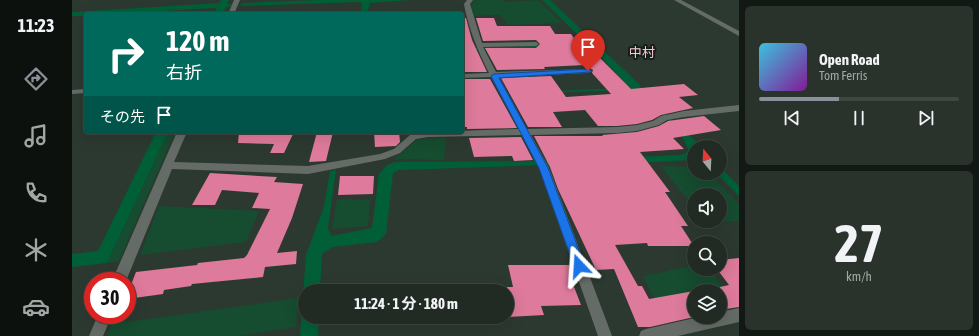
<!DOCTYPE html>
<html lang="ja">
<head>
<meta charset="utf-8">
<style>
	body { margin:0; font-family:"Asap Condensed","Noto Sans JP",sans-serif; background:#29332c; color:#f1f3f6; height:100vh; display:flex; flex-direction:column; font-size:15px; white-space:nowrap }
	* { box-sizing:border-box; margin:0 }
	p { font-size:13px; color:#a2a7a6 }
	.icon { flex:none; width:22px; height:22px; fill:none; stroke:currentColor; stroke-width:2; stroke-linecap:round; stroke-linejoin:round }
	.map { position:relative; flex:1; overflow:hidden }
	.details { display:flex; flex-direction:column; gap:6px; padding:6px; background:#121814; width:240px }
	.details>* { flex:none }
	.guide { position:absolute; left:12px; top:12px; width:380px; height:122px; border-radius:4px; box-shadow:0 4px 16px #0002,0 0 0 1px #3e4741; background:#00695c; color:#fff; overflow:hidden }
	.needle { width:26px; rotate:342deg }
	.buttons { position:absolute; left:615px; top:140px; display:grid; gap:8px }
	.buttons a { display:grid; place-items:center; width:40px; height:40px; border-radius:50%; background:#212b24; box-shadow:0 4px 16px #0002,0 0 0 1px #3e4741; font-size:20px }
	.speed { position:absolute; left:12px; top:272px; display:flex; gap:8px; font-size:20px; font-weight:700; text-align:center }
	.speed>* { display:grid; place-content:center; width:52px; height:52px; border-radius:50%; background:#212b24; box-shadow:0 4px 16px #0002,0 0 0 1px #3e4741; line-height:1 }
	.speed .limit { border:6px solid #d22; background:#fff; color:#111 }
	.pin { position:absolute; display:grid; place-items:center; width:34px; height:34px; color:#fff; margin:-41px -17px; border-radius:50% 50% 50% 0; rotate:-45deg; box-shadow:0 0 4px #0007 }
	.pin .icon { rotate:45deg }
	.me { position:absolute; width:44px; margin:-22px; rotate:340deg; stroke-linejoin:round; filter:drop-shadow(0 0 3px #0008) }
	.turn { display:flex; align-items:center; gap:14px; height:84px; padding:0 16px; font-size:18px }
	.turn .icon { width:52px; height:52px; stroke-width:2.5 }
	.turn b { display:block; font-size:28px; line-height:34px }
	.then { display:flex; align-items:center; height:38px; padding:0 16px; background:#0003; gap:8px; font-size:15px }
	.details .tile { flex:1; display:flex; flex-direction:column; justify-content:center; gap:6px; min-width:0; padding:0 14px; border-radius:6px; background:#29332c }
	.details .dial { align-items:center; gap:0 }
	.dial b { font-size:52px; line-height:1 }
	.song { display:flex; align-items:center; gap:12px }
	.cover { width:48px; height:48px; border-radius:6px; background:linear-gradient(135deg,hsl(190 70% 55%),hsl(290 70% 35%)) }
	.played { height:4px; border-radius:2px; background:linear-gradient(90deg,#8c9099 40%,#3e4741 40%) }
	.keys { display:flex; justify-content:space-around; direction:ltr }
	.trip { position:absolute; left:226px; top:284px; width:216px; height:40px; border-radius:20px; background:#212b24; box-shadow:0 4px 16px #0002,0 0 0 1px #3e4741; font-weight:700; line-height:40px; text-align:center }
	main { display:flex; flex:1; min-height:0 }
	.tabs { display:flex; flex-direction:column; width:72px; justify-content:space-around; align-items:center; background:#0d110e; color:#a2a7a6 }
	.tabs .icon { width:28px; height:28px }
	.tabs .active { color:#8c9099 }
	.tabs b { font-size:18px; color:#f1f3f6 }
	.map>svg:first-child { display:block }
</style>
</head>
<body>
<main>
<nav class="tabs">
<b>11:23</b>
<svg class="icon active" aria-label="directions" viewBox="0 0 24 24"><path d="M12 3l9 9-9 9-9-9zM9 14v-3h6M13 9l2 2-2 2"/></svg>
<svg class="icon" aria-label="music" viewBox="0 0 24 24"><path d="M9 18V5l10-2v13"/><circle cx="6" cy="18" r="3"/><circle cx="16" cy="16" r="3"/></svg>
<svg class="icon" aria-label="phone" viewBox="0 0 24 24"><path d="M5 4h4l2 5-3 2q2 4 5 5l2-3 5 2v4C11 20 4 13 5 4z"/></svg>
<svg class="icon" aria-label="climate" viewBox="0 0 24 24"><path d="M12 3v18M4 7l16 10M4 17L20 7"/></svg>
<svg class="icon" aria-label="car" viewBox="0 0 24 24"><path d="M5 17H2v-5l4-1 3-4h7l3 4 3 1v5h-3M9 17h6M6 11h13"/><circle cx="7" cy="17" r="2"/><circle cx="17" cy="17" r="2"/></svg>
</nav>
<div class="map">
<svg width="667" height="336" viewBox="0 0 667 336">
	<rect width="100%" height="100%" fill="#2c3930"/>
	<path fill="#164c30" d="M 402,0 L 430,0 L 432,2 L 466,0 L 490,23 L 436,25 L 428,15 L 401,16 L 399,5 Z
		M 96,132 L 103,132 L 47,261 L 35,263 Z
		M 374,138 L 372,160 L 322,159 L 346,139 Z
		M 589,166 L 622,167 L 622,173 L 637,173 L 667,204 L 667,221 L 633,222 L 632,221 L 648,221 L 648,195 L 622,195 L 622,208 Z
		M 265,199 L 298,200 L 296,226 L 260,229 Z
		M 87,206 L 187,211 L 174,242 L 68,255 Z
		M 622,265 L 622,269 L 636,269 L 667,304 L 648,291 L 622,291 L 594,322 L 571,276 Z
		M 227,298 L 224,327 L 166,336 L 35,336 L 40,324 Z"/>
	<path fill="#005f37" d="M 149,0 L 157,0 L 155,4 L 160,4 L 159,6 L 154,7 L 150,14 L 142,14 L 144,8 L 40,14 L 14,14 L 14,16 L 0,16 L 0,12 L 147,3 Z
		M 248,0 L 337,0 L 298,3 L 295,14 L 289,14 L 290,3 L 287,2 L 168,6 L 169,3 Z
		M 470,0 L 478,0 L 567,84 C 579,106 611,126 629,147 L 622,147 L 622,160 L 498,166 L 474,165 L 327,170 L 321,173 L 314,234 L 305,242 L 260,247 L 250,254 L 248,291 L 233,291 L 233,317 L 247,317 L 246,336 L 228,336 L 234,255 L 252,207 L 258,171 L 264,170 L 256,228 L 259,236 L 300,228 L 307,174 L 315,165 L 323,162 L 469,161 L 609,155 L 617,151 L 610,136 L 591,114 L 558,90 L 435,94 L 435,93 L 549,88 L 552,82 L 521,48 L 514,47 L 390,50 L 390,48 L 511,45 L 513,42 Z
		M 84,132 L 96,132 L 35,263 L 0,267 L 0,254 L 26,251 Z
		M 648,167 L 667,186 L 667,196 L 644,173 L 648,173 Z"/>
	<path fill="#de7a9b" d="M 390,18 L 394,18 L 400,40 L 415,72 L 390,72 Z
		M 404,18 L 422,18 L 425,26 L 478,26 L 483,34 L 499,34 L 515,57 L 527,57 L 559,89 L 612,84 L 626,95 L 607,97 L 621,108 L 589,115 L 580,120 L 565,124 L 545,126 L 526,126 L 513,110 L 481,112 L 490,127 L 456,127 L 429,78 L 479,76 L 494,97 L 539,94 L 520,73 L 521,70 L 513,65 L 472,67 L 473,69 L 425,70 L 413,48 L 464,48 L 468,44 L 464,40 L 411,41 Z
		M 390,79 L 418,79 L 445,128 L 395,129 L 395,127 L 390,127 Z
		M 632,116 L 649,130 L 601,138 L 612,149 L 568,152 L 598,192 L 593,192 L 616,226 L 609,226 L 622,246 L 576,246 L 575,243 L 543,245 L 566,286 L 570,286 L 577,299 L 622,291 L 622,317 L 578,327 L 566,327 L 542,269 L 524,270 L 486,189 L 478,167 L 462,136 L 531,136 L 530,135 L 565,132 L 587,126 L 596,121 Z
		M 167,132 L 222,132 L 212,153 L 198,153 L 202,144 L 166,143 Z
		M 245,132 L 261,132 L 254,161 L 237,162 Z
		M 302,132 L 327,132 L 328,142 L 324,146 L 303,147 Z
		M 449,137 L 461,160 L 442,161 L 440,156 L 402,157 L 397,138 Z
		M 138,173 L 205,177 L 202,182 L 231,184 L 220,218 L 205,253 L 225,251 L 224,264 L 193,267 L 191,277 L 120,284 L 119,286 L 92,290 L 91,294 L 55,299 L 55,295 L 64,272 L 125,265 L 126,263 L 172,258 L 175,255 L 198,209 L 180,208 L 187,193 L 150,190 L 143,205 L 120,205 Z
		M 268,176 L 302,176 L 301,194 L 266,195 Z
		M 667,258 L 667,307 L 648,310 L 648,287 L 657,285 L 645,269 L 648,269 L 648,260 Z
		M 436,265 L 497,265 L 501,279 L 499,279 L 509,305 L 469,306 L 472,315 L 435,317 L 435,287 L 441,287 Z"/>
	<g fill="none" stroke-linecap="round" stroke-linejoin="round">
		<path fill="#656c67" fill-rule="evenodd" d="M 162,0 L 168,0 L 162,14 L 156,14 Z
			M 395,0 L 401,0 L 398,4 L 410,43 L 464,42 L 467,44 L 464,46 L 411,47 L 424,72 L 516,69 L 520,71 L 516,73 L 427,77 L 455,129 L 545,127 L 565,125 L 581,121 L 589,116 L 612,111 L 667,105 L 667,111 L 612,117 L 595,120 L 587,125 L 565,131 L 545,133 L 459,135 L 477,168 L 540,336 L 526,336 L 467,168 L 450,135 L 356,137 L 344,139 L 328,153 L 313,159 L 236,174 L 100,169 L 54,281 L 40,281 L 105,132 L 115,132 L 102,162 L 236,166 L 308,154 L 322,149 L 338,135 L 351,132 L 447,129 L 419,77 L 390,78 L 390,74 L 417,73 C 406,51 396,28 392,4 Z
			M 602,0 L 609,0 L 667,31 L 667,36 Z
			M 14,89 L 14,93 L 0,94 L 0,90 Z
			M 667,308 L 667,322 L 606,336 L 567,336 L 569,331 L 574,329 L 627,317 L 648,317 L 648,312 Z
			M 26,315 L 40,315 L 31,336 L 17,336 Z"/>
	</g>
	<path fill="#1a73e8" stroke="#114b97" d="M 516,69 L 520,71 L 519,72 L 427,78 L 476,168 L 513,266 L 511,269 L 507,271 L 503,269 L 502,266 L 467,168 L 419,76 L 422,74 Z"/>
	<g text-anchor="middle" stroke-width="4" stroke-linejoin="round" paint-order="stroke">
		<g font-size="13" fill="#fccad8" stroke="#181e1a">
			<text x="570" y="57">中村</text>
		</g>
	</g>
</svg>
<div class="buttons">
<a><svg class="needle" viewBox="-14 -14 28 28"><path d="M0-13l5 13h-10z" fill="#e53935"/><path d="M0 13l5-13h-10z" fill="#a2a7a6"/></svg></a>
<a><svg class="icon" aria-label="sound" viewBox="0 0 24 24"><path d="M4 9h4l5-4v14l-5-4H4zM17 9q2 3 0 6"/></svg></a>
<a><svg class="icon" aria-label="search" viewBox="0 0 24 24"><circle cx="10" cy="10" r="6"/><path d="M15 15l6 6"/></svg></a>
<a><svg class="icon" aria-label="layers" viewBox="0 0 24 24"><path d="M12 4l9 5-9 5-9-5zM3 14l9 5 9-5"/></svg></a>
</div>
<div class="speed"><div class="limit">30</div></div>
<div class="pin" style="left:516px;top:71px;background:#d93025"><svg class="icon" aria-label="arrive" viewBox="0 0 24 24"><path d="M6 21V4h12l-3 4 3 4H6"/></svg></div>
<svg class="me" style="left:507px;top:266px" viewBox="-20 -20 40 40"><path d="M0-17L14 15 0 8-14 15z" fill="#1a73e8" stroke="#fff" stroke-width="4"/></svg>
<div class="trip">11:24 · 1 分 · 180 m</div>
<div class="guide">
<div class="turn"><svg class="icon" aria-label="right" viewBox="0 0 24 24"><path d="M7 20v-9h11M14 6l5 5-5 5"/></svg><div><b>120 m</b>右折</div></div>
<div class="then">その先<svg class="icon" aria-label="arrive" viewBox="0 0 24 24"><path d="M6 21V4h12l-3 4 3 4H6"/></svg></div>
</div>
</div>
<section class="details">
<div class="tile">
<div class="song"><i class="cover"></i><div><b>Open Road</b><p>Tom Ferris</p></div></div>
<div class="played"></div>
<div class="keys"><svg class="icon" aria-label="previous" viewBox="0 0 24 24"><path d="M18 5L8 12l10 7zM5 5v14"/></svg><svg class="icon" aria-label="pause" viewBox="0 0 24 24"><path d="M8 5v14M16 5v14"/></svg><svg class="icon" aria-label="next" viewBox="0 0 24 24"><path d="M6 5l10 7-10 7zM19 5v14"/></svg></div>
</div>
<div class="tile dial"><b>27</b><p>km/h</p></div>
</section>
</main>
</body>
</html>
